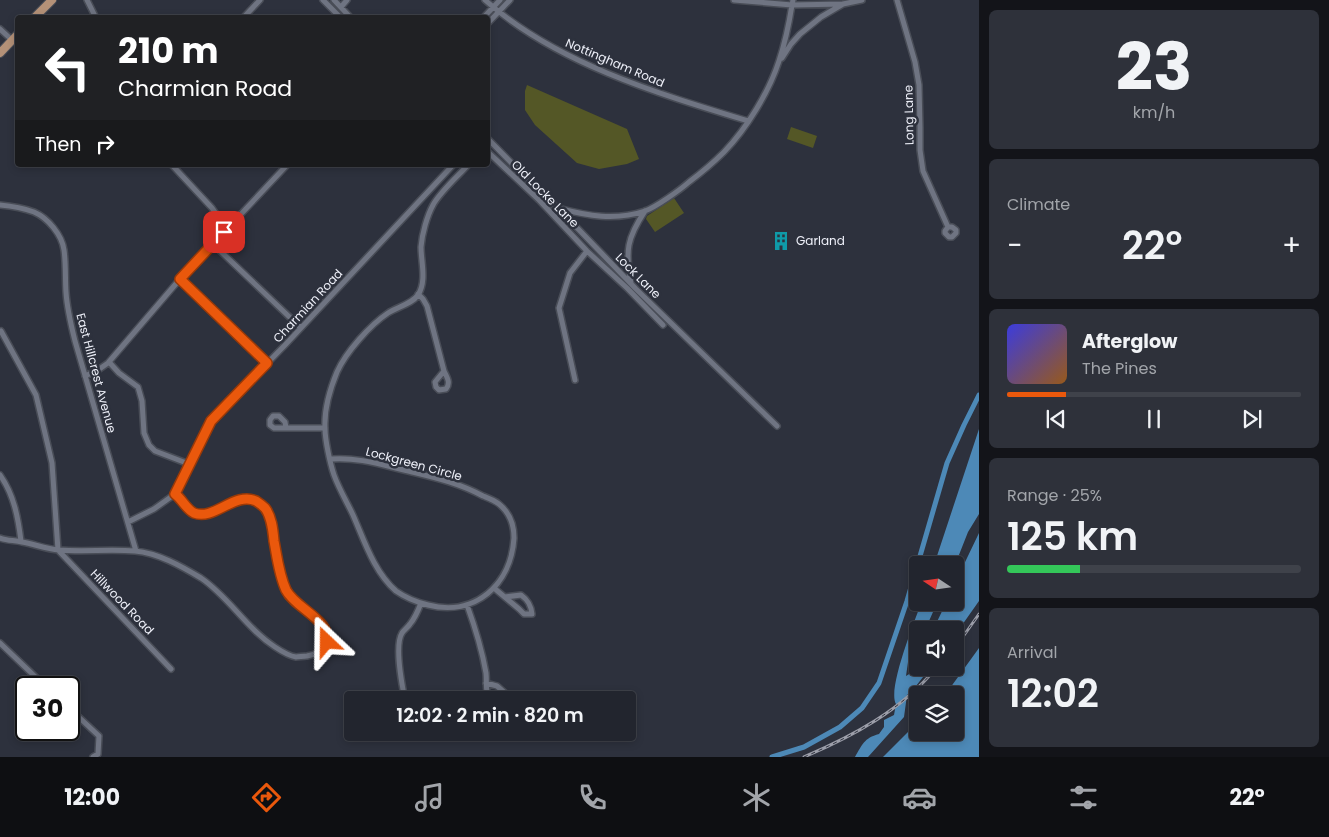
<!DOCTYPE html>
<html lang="en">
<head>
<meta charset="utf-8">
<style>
	body { margin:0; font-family:Poppins,sans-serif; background:#2e313a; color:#f1f3f6; height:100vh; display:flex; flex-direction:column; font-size:19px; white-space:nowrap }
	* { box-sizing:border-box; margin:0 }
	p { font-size:16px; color:#a2a5aa }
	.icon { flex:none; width:28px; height:28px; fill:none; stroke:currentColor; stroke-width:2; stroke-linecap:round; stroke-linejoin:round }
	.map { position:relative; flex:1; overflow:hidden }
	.sheet { display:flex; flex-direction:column; gap:10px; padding:10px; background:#131419; width:350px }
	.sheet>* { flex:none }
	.banner { position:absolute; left:15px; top:15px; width:475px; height:152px; border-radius:5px; box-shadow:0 2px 8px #0003,0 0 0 1px #3f424a; background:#202124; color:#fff; overflow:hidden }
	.needle { width:32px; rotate:283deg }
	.buttons { position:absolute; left:909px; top:556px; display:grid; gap:10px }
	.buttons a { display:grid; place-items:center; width:55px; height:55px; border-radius:5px; background:#22252e; box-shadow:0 2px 8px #0003,0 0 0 1px #3f424a; font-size:25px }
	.speed { position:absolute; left:15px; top:676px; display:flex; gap:10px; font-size:25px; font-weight:700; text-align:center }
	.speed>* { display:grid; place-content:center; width:65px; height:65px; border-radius:50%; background:#22252e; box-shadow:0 2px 8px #0003,0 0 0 1px #3f424a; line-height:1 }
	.speed .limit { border:2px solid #111; border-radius:8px; background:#fff; color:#111 }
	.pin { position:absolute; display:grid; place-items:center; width:42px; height:42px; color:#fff; margin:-21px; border-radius:10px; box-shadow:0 2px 8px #0006 }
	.me { position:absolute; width:55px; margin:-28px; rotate:337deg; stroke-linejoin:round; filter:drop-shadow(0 0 4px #0008) }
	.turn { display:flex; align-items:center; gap:18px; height:105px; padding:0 20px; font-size:22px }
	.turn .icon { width:65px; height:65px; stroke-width:2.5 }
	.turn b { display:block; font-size:35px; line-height:42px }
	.then { display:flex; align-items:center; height:48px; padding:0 20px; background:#0003; gap:10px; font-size:19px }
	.big { font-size:38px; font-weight:600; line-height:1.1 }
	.sheet .tile { flex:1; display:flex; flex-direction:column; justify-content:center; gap:8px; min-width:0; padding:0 18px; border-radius:8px; background:#2e313a }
	.sheet .dial { align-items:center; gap:0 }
	.dial b { font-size:65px; line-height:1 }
	.song { display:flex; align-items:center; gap:15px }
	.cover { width:60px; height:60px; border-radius:8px; background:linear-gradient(135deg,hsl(240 70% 55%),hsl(30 70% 35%)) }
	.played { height:5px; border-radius:2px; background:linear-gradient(90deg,#ea580c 20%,#3f424a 20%) }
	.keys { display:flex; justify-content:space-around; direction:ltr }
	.heat { display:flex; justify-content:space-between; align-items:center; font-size:28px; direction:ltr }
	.charge { height:8px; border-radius:4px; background:linear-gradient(90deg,#34c759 25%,#3f424a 0) }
	.trip { position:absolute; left:344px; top:691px; width:292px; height:50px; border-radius:5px; background:#22252e; box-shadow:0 2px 8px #0003,0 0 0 1px #3f424a; font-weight:600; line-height:50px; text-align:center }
	.tab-bar { display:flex; height:80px; justify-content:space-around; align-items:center; background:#0e0f12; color:#a2a5aa }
	.tab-bar .icon { width:35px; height:35px }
	.tab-bar .selected { color:#ea580c }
	.tab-bar b { font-size:22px; color:#f1f3f6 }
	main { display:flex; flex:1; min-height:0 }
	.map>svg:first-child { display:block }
</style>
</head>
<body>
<main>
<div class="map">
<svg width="979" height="757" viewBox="0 0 979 757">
	<rect width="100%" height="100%" fill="#2d313d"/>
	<path fill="#545726" d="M 527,85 L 627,129 L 639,159 L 627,164 L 599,169 L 577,163 L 535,125 L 525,110 L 525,91 Z
		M 791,127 L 817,136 L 813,148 L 787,139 Z
		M 674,198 L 684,213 L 655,232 L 646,219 L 647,216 Z"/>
	<path fill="#4d89b7" d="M 979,429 L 979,514 L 968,532 L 955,565 L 934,565 Z
		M 979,533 L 979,601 L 955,635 L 955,630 L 933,630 L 946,603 L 955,602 L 955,583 Z
		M 921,603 L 937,603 L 925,630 L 918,630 L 917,646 L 916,648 L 917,652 L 914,652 L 908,662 L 906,676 L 914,671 L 917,663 L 918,668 L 930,668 L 916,686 L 907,695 L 904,717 L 868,757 L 855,757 C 862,745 864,738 879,734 L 884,727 L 884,720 L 894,715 L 896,704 C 887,689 915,621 921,603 Z
		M 979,648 L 979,757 L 883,757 L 917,723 L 918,732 L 955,732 L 955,695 L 945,695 Z"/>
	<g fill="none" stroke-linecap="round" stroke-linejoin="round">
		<path stroke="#4d89b7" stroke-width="5" d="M 772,757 L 804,747 L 840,727 L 862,708 L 879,683 L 907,601 L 947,463 L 964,425 L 979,395"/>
		<g stroke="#494d57" stroke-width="8">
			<path id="street" d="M 87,0 L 96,18
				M 323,0 L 341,18
				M 334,0 L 351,18
				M 485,0 C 555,63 659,94 748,121
				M 734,0 L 792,5 L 793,0
				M 897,0 L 915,62 L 919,85 L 920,127 L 920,150 L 923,171 L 948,227 L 945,231 L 945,233 L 949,237 L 952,237 L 956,233 L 956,230 L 952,227 L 948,227
				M 341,7 L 347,0
				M 243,18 L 260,0
				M 483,18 L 500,0
				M 488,23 L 510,0
				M 0,29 L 12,40
				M 782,58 L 791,44 L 800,34 L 821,17 L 843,4 L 862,0
				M 488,139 L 543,195 L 558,208 L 636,289 L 777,426
				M 488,152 L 539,200 L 587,251 L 627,288 L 663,325
				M 172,165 L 212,208 L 219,218 L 222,220 L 233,222
				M 0,205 C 11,206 23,208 34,212 C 48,218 62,235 64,250 C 66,264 65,278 66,292 C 67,309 71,325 75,341 L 136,551
				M 558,208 C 588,216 615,221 645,211 C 656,207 680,190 689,182 C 701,173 713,163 724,152 C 747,128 769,92 779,61 C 785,43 789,24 792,5 L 843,4
				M 215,240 L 217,230 L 216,214
				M 213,244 L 301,328
				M 180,279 L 267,363
				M 631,283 C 625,251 627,238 645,211
				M 418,294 L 423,299 L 427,306 L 444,371 C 447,377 451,383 446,389 L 439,390 L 436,387 L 435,382 L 444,371
				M 0,332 L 1,331 L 36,395 L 52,463 L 58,550
				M 109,362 L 119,373 L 138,387 L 142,401 L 144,433 L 149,445 L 155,451 L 189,464
				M 85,376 L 98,370 L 108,363 L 180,279 L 287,165
				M 575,380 L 559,308 L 570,273 L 587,251
				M 286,428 L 285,422 L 279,416 L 273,416 L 270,420 L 270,425 L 274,428 L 325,428
				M 331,459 C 356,457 379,464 404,470 C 432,477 457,482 483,496 C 488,498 494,500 499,504 C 510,513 514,524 514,538 C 511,585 475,617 428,605 C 416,602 406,598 396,591 C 374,572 364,540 353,515 C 347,502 339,489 334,475 C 330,463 325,440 325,428 C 324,409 330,389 337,372 C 346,352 370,325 388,313 C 397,307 412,304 418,295 C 427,281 421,262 421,247 C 422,234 427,216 433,205 C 440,192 458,176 468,165
				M 0,475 C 14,495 18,517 21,541
				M 128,522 L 154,509 L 175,494 L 211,421 L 286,344 L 453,165
				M 0,538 C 7,541 15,540 22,542 C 34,544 46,549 59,550 C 84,552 109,549 135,551 C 158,553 181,566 201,578 C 229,597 246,628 275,647 C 281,651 289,656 296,657 C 299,657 303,656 307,656 C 312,655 317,654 321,650 C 342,631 305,612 293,599 C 271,577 281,519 261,504 C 238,486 215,522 193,513 C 185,509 182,499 175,494
				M 58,550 L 171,669
				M 494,588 L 519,609 L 524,614 L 532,614 C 531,605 528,600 521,595 L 505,597
				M 467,605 C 475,627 482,650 486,673 C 487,682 485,691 489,700
				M 0,643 L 47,688
				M 486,683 L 497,686 L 505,693 L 506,700
				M 405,700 C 402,685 394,646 402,633 C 404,630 408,627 410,624 C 415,618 418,611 421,603
				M 69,708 L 99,736 L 98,754 L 93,757"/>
		</g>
		<g stroke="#494d57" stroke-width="10">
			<path id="primary" d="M 34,18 L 52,0
				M 0,53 L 18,34"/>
		</g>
		<use href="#street" stroke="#6f7482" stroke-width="5"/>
		<use href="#primary" stroke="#b49178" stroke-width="8"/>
		<g stroke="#9c9ea9" stroke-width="3">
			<path id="rail" d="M 955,648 L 979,614
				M 804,757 C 853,736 902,710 936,668"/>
		</g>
		<use href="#rail" stroke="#2d313d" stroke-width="1" stroke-dasharray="4" stroke-linecap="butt"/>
	</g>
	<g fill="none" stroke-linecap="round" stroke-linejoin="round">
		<g stroke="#983908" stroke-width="12">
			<path id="route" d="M 224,232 L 180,279 L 267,363 L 211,421 L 175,494 C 182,499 186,509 194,513 C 214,521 235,491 256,501 C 259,503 263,506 265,508 C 272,517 273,531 274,541 C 277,557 279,575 286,590 C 295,608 331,620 327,642"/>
		</g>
		<use href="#route" stroke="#ea580c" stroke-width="9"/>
	</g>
	<defs>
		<g id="building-bare" transform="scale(1.5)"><path d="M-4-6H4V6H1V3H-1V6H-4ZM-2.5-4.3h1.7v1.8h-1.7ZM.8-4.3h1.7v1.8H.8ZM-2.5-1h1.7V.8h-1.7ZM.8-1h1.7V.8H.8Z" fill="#0f9aa8" stroke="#2d313d" stroke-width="2.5" paint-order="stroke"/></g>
	</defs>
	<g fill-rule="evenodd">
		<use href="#building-bare" x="781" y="241"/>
	</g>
	<g text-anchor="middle" stroke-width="5" stroke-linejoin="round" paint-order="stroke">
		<g font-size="12" fill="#eef0f9" stroke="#2d313d">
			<text transform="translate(615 63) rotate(23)" y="4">Nottingham Road</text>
			<text transform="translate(909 115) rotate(-91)" y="4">Long Lane</text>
			<text transform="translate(545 194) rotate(45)" y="4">Old Locke Lane</text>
			<text transform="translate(638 276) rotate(45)" y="4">Lock Lane</text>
			<text transform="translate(308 306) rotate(-47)" y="4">Charmian Road</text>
			<text transform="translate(96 373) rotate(75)" y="4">East Hillcrest Avenue</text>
			<text transform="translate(414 464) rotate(15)" y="4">Lockgreen Circle</text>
			<text transform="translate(122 602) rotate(46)" y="4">Hillwood Road</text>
		</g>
		<g font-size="12" fill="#eef0f9" stroke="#2d313d" text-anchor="start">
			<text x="796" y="245">Garland</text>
		</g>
	</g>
</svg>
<div class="buttons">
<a><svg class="needle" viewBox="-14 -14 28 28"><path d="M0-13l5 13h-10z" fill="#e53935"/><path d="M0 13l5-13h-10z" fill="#a2a5aa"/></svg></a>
<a><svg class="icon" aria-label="sound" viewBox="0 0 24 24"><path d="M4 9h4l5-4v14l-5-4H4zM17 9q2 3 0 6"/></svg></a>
<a><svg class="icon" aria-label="layers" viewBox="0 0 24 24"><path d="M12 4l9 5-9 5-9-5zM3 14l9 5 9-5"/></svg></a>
</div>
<div class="speed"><div class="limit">30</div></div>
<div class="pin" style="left:224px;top:232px;background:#d93025"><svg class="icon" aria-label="arrive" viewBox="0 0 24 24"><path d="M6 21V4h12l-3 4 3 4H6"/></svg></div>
<svg class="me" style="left:327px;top:642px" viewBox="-20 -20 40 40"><path d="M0-17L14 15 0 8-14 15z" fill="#ea580c" stroke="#fff" stroke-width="4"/></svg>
<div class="trip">12:02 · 2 min · 820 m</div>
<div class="banner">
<div class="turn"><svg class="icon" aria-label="left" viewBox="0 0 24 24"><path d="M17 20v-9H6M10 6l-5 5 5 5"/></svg><div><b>210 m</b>Charmian Road</div></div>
<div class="then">Then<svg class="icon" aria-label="right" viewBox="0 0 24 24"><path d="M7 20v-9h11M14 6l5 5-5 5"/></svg></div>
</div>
</div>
<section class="sheet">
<div class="tile dial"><b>23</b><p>km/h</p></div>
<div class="tile"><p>Climate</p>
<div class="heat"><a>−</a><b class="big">22°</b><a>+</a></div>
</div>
<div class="tile">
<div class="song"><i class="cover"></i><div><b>Afterglow</b><p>The Pines</p></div></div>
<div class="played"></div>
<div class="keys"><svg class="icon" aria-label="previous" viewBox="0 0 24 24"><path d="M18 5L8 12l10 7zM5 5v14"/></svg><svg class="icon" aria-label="pause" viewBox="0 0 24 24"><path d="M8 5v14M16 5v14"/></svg><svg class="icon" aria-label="next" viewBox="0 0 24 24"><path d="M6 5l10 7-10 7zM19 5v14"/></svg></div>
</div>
<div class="tile"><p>Range · 25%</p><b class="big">125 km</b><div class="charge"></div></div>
<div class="tile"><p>Arrival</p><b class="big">12:02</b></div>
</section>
</main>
<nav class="tab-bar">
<b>12:00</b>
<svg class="icon selected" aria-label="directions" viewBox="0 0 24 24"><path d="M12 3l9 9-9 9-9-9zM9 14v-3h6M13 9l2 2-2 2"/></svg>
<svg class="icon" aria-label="music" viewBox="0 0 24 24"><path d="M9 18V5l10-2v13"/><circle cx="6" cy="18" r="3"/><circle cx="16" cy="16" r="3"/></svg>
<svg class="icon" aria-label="phone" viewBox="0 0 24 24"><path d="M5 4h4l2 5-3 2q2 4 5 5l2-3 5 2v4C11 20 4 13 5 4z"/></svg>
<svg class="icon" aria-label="climate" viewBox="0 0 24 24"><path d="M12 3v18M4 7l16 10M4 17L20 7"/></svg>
<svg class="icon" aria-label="car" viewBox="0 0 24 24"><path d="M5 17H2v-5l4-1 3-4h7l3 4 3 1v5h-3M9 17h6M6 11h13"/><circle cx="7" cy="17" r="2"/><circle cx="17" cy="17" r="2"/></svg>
<svg class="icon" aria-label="filters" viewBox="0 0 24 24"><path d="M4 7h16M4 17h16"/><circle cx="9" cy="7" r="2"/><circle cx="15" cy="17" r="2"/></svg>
<b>22°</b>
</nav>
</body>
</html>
